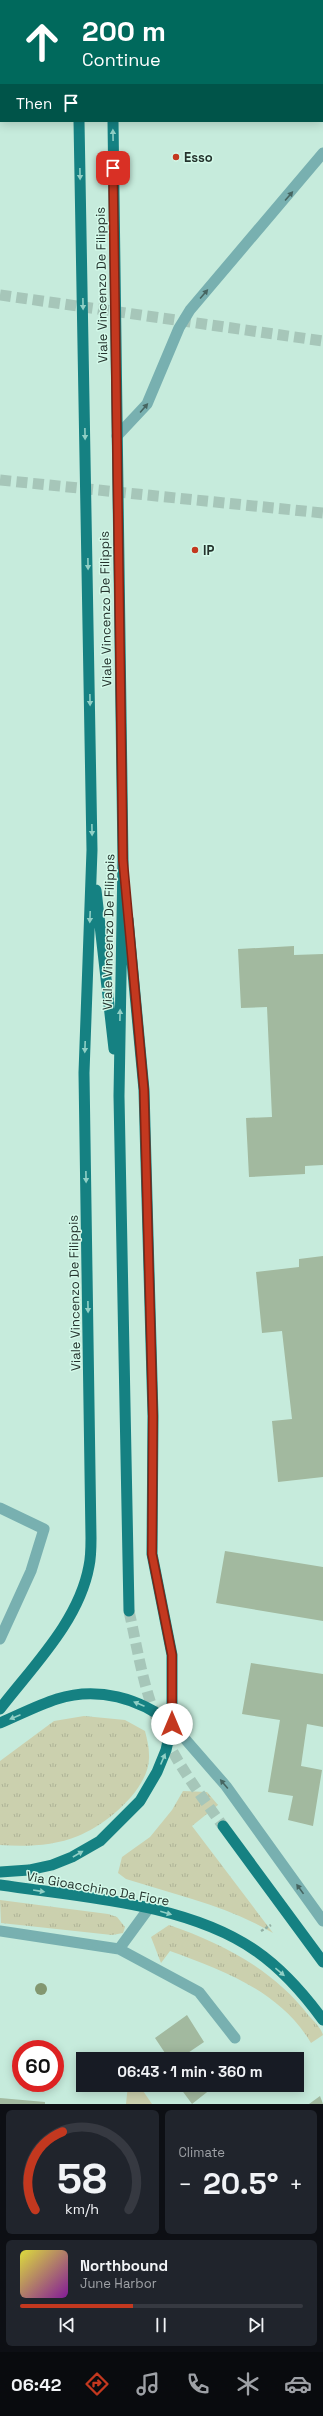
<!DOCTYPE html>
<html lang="en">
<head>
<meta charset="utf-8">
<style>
	body { margin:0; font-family:"Space Grotesk",sans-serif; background:#20242c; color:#f1f3f6; height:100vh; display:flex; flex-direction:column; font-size:15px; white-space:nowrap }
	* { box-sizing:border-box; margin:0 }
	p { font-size:13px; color:#9ea1a6 }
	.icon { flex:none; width:22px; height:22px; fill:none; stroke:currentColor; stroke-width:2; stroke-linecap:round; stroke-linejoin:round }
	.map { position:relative; height:2104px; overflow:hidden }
	.side { display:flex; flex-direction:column; gap:6px; padding:6px; background:#0d0f14; flex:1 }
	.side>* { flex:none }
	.top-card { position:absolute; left:0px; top:0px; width:323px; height:122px; box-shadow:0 2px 10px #0003; background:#00695c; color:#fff; overflow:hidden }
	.speed { position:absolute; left:12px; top:2040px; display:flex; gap:8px; font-size:20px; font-weight:700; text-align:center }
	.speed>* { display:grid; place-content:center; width:52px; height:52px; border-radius:50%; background:#171b24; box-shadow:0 2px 10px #0003; line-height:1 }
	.speed .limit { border:6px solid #d22; background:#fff; color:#111 }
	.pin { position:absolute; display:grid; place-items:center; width:34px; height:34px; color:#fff; margin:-17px; border-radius:8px; box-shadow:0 2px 6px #0006 }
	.me { position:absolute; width:44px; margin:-22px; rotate:0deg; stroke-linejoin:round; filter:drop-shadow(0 0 3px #0008) }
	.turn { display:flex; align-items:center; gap:14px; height:84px; padding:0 16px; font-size:18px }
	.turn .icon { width:52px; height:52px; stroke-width:2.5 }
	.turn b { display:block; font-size:28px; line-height:34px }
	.then { display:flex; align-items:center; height:38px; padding:0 16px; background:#0003; gap:8px; font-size:15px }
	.big { font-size:30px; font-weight:800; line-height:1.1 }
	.side .card { flex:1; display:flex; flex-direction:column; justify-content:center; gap:6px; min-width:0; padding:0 14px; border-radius:6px; background:#20242c }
	.side .dial { align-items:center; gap:0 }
	.dial svg { height:104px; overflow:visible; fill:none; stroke:#363941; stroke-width:7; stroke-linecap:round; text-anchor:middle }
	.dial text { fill:#f1f3f6; stroke:none }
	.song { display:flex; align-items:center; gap:12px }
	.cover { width:48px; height:48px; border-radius:6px; background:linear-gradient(135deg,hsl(60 70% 55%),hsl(290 70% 35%)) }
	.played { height:4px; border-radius:2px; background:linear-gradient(90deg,#c3381f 40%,#363941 40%) }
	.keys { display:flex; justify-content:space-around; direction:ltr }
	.heat { display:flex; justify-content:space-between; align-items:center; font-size:22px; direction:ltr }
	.side .tiles { flex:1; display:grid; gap:6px; grid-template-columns:1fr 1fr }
	.card:last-child { grid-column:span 2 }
	.trip { position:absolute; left:76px; top:2052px; width:228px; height:40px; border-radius:0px; background:#171b24; box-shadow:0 2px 10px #0003; font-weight:800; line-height:40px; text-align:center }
	.tabs { display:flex; height:64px; justify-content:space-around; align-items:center; background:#090b0e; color:#9ea1a6 }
	.tabs .icon { width:28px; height:28px }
	.tabs .on { color:#c3381f }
	.tabs b { font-size:18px; color:#f1f3f6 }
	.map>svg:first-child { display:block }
</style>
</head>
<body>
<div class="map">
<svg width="323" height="2104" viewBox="0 0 323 2104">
	<defs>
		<pattern id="grass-tufts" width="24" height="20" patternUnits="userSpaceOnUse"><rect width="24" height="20" fill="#cbd0ae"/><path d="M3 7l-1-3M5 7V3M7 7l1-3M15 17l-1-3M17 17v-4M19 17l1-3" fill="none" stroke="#aeb396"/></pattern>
	</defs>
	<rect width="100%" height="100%" fill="#c6ebdc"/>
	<path fill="url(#grass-tufts)" d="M 84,1716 L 125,1720 L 145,1731 C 147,1739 149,1747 149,1755 C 151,1788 106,1825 78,1836 C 54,1846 25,1847 0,1845 L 0,1761 L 54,1721 Z
		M 183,1791 L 207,1792 L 218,1805 L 192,1826 L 273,1933 C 228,1906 176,1895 126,1879 L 118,1873 L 122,1857 L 150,1837 L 172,1810 Z
		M 0,1900 L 108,1914 L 117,1917 L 125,1927 L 123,1933 L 112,1935 L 1,1923 Z
		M 169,1925 C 222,1943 274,1970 309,2016 C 314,2021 321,2028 323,2035 L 311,2043 C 280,1991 224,1971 170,1951 L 161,1963 L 151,1937 Z"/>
	<path fill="#cbd0ae" d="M 128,2085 L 139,2085 L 152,2104 L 126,2104 Z"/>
	<path fill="#a2b99f" d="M 294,946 L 294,955 L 323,954 L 323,1165 L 305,1166 L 305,1174 L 249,1177 L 246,1118 L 272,1117 L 267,1007 L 241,1008 L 238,949 Z
		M 323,1256 L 323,1477 L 278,1482 L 272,1421 L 292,1419 L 282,1331 L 262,1333 L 256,1272 L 299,1267 L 299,1259 Z
		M 225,1551 L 323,1567 L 323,1621 L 216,1603 Z
		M 251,1663 L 323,1674 L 323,1727 L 307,1724 L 301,1766 L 322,1770 L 313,1826 L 288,1820 L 293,1796 L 268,1792 L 280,1720 L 242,1714 Z
		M 187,2015 L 204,2042 L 179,2059 L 169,2059 L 155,2038 Z
		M 213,2052 L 218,2059 L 204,2059 Z
		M 178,2085 L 216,2085 L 192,2104 Z
		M 320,2096 L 323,2104 L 309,2104 Z
		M 0,2098 L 45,2102 L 45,2104 L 0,2104 Z"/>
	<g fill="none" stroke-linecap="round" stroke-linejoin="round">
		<path stroke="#a6c6b9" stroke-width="11" stroke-dasharray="11 5.5" stroke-linecap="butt" d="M 129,1611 C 138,1651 144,1694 162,1731 C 178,1765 201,1796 223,1826"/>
		<path stroke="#a6c6b9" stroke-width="11" stroke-dasharray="11 5.5" stroke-linecap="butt" d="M 0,295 L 323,341
			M 0,480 L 323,513"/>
		<path stroke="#92b0a4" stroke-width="2.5" stroke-dasharray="3 2" stroke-linecap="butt" d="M 261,1931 L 271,1925"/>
		<path stroke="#78b0b0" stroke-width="11" d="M 142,1 L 143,0
			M 0,1508 L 44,1529 L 31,1571 L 0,1639
			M 0,1931 L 119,1949 L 199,1992 L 235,2038
			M 119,1949 L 149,1908"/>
		<path stroke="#78b0b0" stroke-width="11" d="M 117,436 L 147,404 L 179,328 L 190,310 L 323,153
			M 172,1724 L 226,1786 L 323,1921"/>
		<path stroke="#158182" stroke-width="11" d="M 77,0 L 77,1
			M 111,0 L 111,1
			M 113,121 L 123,860 L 119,1096 L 129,1611
			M 96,890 L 114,1049
			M 0,1709 C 33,1666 79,1621 89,1566 C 91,1557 91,1547 91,1538 L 84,1073 L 92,850 L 79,121
			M 0,1723 C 19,1715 38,1705 57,1699 C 97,1686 140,1698 172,1724
			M 223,1826 L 323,1962
			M 0,1872 L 29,1870 L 52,1865 L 72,1857 L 100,1841 L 140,1801 L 157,1772 L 166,1750 L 172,1724 L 172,1655 L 152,1554 L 153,1416 L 144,1090 L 128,919
			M 0,1885 C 80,1897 188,1903 256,1951 C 282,1969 304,1994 323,2020"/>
	</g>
	<circle fill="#839770" cx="41" cy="1989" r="6"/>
	<defs><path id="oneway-solid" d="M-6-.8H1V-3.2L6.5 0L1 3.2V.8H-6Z"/></defs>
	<g fill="#90cfc5">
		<use href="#oneway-solid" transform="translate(113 135) rotate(-91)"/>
		<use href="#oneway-solid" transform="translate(80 174) rotate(89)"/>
		<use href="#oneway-solid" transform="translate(83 304) rotate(89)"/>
		<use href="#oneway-solid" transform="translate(85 434) rotate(89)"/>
		<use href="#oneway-solid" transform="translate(88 564) rotate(89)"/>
		<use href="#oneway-solid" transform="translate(90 700) rotate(89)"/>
		<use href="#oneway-solid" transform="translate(92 830) rotate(89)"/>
		<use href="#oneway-solid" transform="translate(90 917) rotate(92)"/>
		<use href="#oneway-solid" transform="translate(120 1015) rotate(-89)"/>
		<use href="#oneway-solid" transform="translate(85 1047) rotate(92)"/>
		<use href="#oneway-solid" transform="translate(86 1177) rotate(89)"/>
		<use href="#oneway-solid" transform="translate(88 1307) rotate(89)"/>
		<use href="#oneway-solid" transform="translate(139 1704) rotate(-157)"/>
		<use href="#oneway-solid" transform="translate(15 1717) rotate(157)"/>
		<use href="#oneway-solid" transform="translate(163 1759) rotate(-67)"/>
		<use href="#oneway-solid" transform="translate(78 1854) rotate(-30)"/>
		<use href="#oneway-solid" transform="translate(39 1891) rotate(9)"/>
		<use href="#oneway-solid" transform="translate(166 1913) rotate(16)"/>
		<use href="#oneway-solid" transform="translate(280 1972) rotate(40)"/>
	</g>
	<g fill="#466561">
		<use href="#oneway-solid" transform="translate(289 196) rotate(-49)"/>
		<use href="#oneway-solid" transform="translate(204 294) rotate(-49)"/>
		<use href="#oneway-solid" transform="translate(144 408) rotate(-49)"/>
		<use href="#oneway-solid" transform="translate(224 1784) rotate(-130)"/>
		<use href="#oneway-solid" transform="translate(300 1889) rotate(-126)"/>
	</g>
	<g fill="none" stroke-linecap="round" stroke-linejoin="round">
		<g stroke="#7f2414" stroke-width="10">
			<path id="route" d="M 113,168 L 123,860 L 144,1090 L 153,1416 L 152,1554 L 172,1655 L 172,1724"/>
		</g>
		<use href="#route" stroke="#c3381f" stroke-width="7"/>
	</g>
	<g fill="#c3381f" stroke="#d3f9e9" stroke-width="1.5">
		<circle cx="176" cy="157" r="4"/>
		<circle cx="195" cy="550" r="4"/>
	</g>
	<g text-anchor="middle" stroke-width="3" stroke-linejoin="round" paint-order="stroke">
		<g font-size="13" font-weight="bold" fill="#24332d" stroke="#d3f9e9" text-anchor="start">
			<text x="184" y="162">Esso</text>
			<text x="203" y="555">IP</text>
		</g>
		<g font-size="13" fill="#24332d" stroke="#d3f9e9">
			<text transform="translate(101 285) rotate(-91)" y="5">Viale Vincenzo De Filippis</text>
			<text transform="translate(105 609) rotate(-91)" y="5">Viale Vincenzo De Filippis</text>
			<text transform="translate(108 932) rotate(-89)" y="5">Viale Vincenzo De Filippis</text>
			<text transform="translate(74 1293) rotate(-91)" y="5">Viale Vincenzo De Filippis</text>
			<text transform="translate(98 1888) rotate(10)" y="5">Via Gioacchino Da Fiore</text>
		</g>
	</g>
</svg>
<div class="speed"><div class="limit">60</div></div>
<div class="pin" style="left:113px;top:168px;background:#d93025"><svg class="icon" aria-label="arrive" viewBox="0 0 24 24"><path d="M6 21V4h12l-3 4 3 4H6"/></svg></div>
<svg class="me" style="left:172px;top:1724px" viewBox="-20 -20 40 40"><circle r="19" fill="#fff"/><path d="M0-13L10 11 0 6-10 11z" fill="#c3381f"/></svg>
<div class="trip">06:43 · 1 min · 360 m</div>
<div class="top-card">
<div class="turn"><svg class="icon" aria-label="ahead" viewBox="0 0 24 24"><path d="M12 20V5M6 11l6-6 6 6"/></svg><div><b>200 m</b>Continue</div></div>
<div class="then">Then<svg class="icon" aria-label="arrive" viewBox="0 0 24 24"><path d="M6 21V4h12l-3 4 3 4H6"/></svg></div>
</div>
</div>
<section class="side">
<div class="tiles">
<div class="card dial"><svg viewBox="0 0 100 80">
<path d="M14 69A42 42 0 1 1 86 69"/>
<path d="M14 69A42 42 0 0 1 35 9" stroke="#c3381f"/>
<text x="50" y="56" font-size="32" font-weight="700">58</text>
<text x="50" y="72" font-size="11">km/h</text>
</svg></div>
<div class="card"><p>Climate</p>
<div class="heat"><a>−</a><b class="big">20.5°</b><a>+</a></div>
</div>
<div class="card">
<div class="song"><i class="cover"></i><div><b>Northbound</b><p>June Harbor</p></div></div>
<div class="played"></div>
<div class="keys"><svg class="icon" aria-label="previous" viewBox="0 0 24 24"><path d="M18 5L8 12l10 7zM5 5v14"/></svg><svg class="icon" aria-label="pause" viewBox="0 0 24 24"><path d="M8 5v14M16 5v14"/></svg><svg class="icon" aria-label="next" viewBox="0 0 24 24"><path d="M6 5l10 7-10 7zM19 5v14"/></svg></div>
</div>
</div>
</section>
<nav class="tabs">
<b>06:42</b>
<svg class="icon on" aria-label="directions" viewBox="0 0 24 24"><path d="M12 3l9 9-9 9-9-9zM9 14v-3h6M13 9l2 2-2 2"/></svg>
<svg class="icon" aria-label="music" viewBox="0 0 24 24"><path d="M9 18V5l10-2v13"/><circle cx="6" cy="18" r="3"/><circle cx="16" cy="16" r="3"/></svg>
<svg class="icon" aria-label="phone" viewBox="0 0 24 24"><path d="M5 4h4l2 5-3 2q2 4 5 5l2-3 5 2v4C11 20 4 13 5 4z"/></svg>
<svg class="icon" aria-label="climate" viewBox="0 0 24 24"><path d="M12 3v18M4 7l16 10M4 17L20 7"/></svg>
<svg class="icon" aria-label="car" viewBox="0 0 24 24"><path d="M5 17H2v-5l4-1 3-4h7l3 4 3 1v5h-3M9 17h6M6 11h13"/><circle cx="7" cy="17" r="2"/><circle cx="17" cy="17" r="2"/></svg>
</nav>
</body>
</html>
